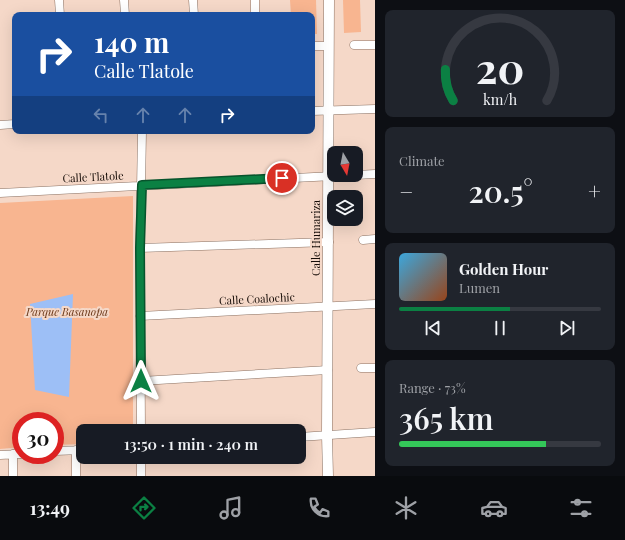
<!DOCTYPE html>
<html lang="en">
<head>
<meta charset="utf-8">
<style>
	body { margin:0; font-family:"Playfair Display",serif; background:#20242c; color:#f1f3f6; height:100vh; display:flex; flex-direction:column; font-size:15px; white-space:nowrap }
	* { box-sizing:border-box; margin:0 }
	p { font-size:13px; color:#9ea1a6 }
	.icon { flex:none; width:22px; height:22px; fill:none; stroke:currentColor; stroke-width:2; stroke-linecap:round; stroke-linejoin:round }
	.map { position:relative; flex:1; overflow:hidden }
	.drawer { display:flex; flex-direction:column; gap:10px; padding:10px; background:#0d0f14; width:250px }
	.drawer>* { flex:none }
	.hud { position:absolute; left:12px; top:12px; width:303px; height:122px; border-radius:8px; box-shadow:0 4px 16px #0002; background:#1a4fa0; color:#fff; overflow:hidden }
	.needle { width:26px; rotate:170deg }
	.tools { position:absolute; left:327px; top:146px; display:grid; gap:8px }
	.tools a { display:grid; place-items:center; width:36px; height:36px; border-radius:8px; background:#171b24; box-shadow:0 4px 16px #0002; font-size:20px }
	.speed { position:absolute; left:12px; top:412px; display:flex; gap:8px; font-size:20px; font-weight:700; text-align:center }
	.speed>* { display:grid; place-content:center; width:52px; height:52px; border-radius:50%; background:#171b24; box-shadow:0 4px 16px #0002; line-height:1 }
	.speed .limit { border:6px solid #d22; background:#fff; color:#111 }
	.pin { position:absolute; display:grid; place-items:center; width:34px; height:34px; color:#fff; margin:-17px; border:2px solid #fff; border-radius:50%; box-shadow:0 1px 4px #0007 }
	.me { position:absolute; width:44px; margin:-22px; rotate:0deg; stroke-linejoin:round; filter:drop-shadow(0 0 3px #0008) }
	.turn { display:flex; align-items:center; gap:14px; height:84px; padding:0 16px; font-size:18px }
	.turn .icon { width:52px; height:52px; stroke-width:2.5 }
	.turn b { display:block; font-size:28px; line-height:34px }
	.lanes { display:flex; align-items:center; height:38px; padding:0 16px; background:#0003; justify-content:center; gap:20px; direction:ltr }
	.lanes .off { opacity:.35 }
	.big { font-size:30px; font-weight:600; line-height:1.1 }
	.drawer .widget { flex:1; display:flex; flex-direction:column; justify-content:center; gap:6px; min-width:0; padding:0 14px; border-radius:8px; background:#20242c }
	.drawer .dial { align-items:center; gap:0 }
	.dial svg { height:104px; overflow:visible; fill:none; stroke:#363941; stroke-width:7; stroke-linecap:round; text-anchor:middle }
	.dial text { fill:#f1f3f6; stroke:none }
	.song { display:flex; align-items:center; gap:12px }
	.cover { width:48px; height:48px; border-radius:6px; background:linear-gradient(135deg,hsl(200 70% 55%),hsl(20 70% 35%)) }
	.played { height:4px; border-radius:2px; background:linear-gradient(90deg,#0b8043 55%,#363941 55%) }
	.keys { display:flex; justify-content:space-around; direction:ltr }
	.heat { display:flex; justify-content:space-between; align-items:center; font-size:22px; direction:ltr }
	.charge { height:6px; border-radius:3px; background:linear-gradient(90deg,#34c759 73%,#363941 0) }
	.trip { position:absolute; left:76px; top:424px; width:230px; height:40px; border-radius:8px; background:#171b24; box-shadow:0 4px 16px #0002; font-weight:600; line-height:40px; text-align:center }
	.dock { display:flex; height:64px; justify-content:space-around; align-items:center; background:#090b0e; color:#9ea1a6 }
	.dock .icon { width:28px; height:28px }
	.dock .active { color:#0b8043 }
	.dock b { font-size:18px; color:#f1f3f6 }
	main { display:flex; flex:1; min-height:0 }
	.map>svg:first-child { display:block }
</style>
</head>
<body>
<main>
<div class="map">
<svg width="375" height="476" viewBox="0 0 375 476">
	<rect width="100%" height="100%" fill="#f5d8c8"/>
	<path fill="#f8b590" d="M 290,0 L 316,0 L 317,34 L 312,34 L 312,15 L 291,15 Z
		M 343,0 L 360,0 L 361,32 L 344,33 Z
		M 133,196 L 133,431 L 83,431 L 83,444 L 55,445 L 55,421 L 21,421 L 21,447 L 0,449 L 0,203 Z"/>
	<path fill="#9dbff6" d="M 73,294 L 69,397 L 35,390 L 30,304 Z"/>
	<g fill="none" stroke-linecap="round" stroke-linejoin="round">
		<g stroke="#8b7162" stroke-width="9">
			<path id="minor" d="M 59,0 L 60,15
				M 124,0 L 125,15
				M 193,0 L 194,15
				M 255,0 L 255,15
				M 354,45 L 375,45
				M 312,46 L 329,46
				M 312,111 L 375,109
				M 0,125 L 15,124
				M 356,175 L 375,174
				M 0,193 L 354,175
				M 363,240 L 375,239
				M 140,248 L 329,242
				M 140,316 L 375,304
				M 361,368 L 375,368
				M 141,381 L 328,370
				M 141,431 L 140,248 L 142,131
				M 299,437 L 375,432
				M 76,450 L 76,476
				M 55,451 L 83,450
				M 0,455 L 21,454
				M 141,457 L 141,476
				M 13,476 L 13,454"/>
		</g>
		<g stroke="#8b7162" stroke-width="11">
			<path id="tertiary" d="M 328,476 L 327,435 L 329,0"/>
		</g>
		<use href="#minor" stroke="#fff" stroke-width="8"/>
		<use href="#tertiary" stroke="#fff" stroke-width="10"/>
	</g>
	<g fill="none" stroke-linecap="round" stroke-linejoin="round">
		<g stroke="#07532c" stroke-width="10">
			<path id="route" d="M 141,381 L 140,248 L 142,185 L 282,178"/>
		</g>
		<use href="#route" stroke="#0b8043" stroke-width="7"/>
	</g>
	<g text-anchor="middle" stroke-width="4" stroke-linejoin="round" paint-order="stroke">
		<g font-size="11" fill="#160c07" stroke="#f5d8c8">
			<text transform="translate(93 177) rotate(-3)" y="4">Calle Tlatole</text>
			<text transform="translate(316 238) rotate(-90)" y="4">Calle Humariza</text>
			<text transform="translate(257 299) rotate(-3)" y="4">Calle Coalochic</text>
		</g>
		<g font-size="11" font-style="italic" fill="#6d3a1b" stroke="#f5d8c8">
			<text x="67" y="316">Parque Basanopa</text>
		</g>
	</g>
</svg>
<div class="tools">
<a><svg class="needle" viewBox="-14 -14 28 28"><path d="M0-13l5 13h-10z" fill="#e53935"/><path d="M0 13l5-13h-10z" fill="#9ea1a6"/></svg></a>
<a><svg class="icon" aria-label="layers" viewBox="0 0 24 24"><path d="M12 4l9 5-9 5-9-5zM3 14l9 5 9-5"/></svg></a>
</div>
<div class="speed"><div class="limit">30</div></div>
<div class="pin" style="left:282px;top:178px;background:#d93025"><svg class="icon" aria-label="arrive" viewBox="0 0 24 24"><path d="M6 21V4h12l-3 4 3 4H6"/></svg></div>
<svg class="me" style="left:141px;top:381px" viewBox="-20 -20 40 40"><path d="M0-17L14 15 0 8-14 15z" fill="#0b8043" stroke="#fff" stroke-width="4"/></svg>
<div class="trip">13:50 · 1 min · 240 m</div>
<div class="hud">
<div class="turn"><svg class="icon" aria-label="right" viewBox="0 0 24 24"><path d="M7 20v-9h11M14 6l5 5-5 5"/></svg><div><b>140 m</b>Calle Tlatole</div></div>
<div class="lanes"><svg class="icon off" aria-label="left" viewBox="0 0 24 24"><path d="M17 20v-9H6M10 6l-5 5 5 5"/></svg><svg class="icon off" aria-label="ahead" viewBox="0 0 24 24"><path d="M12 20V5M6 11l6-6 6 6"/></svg><svg class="icon off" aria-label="ahead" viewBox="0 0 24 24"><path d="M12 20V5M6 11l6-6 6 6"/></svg><svg class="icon" aria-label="right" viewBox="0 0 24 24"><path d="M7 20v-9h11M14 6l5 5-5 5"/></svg></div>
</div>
</div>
<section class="drawer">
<div class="widget dial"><svg viewBox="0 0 100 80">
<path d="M14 69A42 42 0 1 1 86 69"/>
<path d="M14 69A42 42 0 0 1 8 45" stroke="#0b8043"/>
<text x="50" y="56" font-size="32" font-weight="700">20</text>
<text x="50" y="72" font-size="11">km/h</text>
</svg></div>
<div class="widget"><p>Climate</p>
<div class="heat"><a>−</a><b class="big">20.5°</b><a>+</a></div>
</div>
<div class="widget">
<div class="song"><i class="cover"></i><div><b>Golden Hour</b><p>Lumen</p></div></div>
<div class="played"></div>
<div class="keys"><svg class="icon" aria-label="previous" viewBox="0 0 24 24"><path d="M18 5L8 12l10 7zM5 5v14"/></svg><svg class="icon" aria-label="pause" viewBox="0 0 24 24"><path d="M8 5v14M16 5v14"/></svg><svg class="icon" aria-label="next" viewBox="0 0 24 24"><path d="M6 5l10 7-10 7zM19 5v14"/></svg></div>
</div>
<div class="widget"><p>Range · 73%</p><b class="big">365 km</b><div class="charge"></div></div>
</section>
</main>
<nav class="dock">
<b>13:49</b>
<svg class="icon active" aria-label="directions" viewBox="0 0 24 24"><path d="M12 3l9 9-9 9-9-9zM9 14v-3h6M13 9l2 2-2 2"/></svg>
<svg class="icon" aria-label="music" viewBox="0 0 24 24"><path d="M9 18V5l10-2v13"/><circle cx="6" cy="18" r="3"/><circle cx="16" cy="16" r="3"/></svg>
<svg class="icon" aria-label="phone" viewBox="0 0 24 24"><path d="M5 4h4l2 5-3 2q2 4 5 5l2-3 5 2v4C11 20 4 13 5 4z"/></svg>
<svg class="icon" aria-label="climate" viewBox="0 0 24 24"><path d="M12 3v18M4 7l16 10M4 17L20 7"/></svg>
<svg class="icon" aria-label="car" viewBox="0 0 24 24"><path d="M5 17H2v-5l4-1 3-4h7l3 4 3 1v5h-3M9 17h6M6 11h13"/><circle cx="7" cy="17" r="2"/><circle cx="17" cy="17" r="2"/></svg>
<svg class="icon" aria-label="filters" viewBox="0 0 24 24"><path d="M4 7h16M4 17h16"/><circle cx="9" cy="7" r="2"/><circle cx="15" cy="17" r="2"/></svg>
</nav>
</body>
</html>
